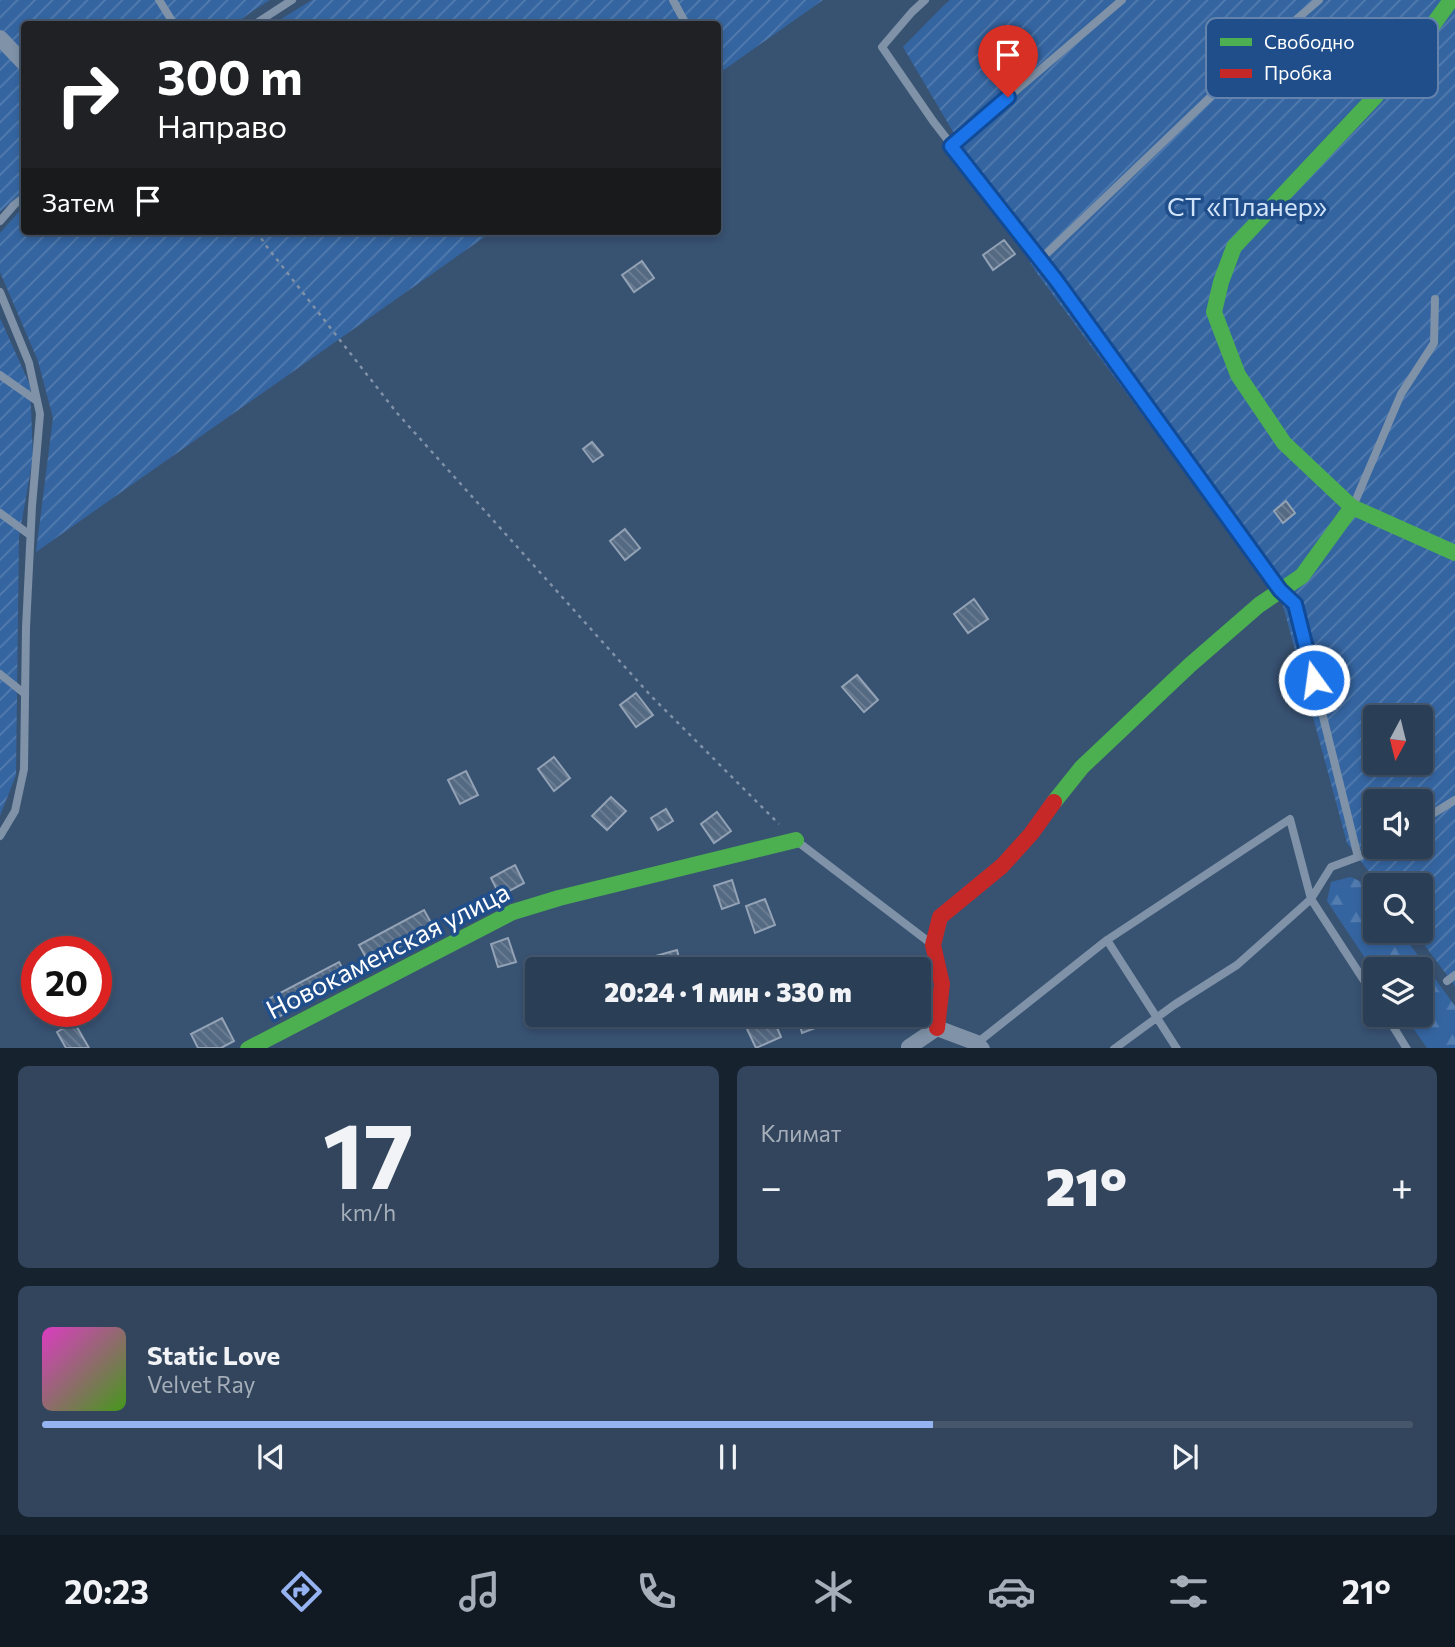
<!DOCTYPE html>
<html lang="ru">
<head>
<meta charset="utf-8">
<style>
	body { margin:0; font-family:Commissioner,sans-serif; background:#32455c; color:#f1f3f6; height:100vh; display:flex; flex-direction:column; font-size:26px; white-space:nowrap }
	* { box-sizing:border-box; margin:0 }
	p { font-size:23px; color:#a5aeb9 }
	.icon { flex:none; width:38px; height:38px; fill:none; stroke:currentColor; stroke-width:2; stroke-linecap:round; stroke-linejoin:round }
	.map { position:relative; height:1048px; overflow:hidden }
	.panel { display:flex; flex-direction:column; gap:18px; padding:18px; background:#17222f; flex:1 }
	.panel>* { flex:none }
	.banner { position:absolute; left:21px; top:21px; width:700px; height:214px; border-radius:7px; box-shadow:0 4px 10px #0003,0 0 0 2px #46576c; background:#202124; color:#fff; overflow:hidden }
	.needle { width:46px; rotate:187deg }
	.fabs { position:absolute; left:1363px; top:705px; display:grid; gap:14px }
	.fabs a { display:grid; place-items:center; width:70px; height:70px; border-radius:7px; background:#2a3e56; box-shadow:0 4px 10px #0003,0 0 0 2px #46576c; font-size:35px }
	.speed { position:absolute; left:21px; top:936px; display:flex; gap:14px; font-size:35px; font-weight:700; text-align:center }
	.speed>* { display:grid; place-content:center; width:91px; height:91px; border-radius:50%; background:#2a3e56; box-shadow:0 4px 10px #0003,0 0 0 2px #46576c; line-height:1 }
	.speed .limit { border:10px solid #d22; background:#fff; color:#111 }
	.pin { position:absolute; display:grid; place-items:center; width:60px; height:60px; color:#fff; margin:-72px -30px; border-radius:50% 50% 50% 0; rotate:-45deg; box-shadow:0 0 7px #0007 }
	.pin .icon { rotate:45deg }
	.me { position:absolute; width:77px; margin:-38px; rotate:346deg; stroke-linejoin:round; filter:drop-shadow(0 0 5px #0008) }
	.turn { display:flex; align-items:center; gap:24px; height:147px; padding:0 21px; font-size:32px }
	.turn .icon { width:91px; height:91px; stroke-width:2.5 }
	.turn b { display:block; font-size:49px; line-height:60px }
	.then { display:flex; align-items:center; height:66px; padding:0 21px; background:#0003; gap:14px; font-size:26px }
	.big { font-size:52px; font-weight:800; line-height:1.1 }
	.panel .card { flex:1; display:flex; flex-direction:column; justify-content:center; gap:10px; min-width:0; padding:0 24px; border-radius:10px; background:#32455c }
	.panel .dial { align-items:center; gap:0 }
	.dial b { font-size:91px; line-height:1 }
	.song { display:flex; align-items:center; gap:21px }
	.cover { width:84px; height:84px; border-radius:10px; background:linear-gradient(135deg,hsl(310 70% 55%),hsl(100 70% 35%)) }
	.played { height:7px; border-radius:4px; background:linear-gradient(90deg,#95b2f1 65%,#46576c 65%) }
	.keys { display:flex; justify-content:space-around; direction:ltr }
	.heat { display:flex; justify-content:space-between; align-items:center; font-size:38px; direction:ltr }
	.panel .tiles { flex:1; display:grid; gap:18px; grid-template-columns:1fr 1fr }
	.card:last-child { grid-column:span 2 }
	.trip { position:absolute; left:525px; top:957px; width:406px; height:70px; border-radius:7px; background:#2a3e56; box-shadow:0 4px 10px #0003,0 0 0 2px #46576c; font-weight:800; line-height:70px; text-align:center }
	.tab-bar { display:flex; height:112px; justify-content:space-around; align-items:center; background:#111922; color:#a5aeb9 }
	.tab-bar .icon { width:49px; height:49px }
	.tab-bar .active { color:#95b2f1 }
	.tab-bar b { font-size:32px; color:#f1f3f6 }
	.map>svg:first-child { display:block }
</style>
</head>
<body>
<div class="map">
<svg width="1455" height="1049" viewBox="0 0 1455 1049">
	<defs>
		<pattern id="forest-firs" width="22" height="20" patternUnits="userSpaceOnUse" patternTransform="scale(1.75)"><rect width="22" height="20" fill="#3565a1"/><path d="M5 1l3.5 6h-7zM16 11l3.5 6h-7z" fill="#537caf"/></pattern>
		<pattern id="garden-furrows" width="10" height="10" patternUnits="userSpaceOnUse" patternTransform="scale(1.75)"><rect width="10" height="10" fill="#3565a1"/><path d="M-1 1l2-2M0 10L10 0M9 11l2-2" fill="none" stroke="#537caf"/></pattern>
		<pattern id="building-back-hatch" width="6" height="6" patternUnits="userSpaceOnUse" patternTransform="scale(1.75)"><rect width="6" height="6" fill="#546982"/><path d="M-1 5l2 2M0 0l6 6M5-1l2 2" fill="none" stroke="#6e8095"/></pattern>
	</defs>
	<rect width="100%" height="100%" fill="#385272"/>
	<path fill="url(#forest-firs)" d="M 1350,877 C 1381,888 1376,903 1376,931 L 1400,931 L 1455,1006 L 1455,1048 L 1427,1048 L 1404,1015 L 1421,1015 L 1421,970 L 1376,970 L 1375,973 L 1327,901 L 1331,882 Z"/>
	<path fill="url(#garden-furrows)" fill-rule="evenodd" d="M 0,0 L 270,0 L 254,10 L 235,24 L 24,24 L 24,55 L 0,30 Z
		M 312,0 L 823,0 L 718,74 L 718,24 L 273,24 Z
		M 950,0 L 1447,0 L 1455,9 L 1455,986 L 1414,931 L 1421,931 L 1421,886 L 1379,885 L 1347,843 L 1282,602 L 1036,272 L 903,47 L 942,7 ZM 1376,718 L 1421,718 L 1421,763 L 1376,763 ZM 1376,802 L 1421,802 L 1421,847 L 1376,847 Z
		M 0,48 L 24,73 L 24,191 L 0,212 Z
		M 24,206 L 24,231 L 493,231 L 36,552 L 53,418 L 38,361 L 0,272 L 0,233 Z
		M 0,318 L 30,385 L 33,457 L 19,537 L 16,775 L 0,816 Z"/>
	<path fill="url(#building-back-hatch)" stroke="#93a2b5" stroke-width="2" d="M 1004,240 L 1015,254 L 993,270 L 983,255 Z
		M 642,261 L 654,278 L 634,292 L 622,275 Z
		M 592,442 L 603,455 L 593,462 L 583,449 Z
		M 1286,501 L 1295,513 L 1283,523 L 1274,511 Z
		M 625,529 L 640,548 L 625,560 L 610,541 Z
		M 974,599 L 988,619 L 968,633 L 954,614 Z
		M 857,675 L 878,700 L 864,712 L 842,687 Z
		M 636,693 L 653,715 L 636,727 L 620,705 Z
		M 554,757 L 570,778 L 554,791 L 538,769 Z
		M 466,771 L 478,795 L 460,804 L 448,780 Z
		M 611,797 L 626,811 L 607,830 L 592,816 Z
		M 666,809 L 673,821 L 658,830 L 651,818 Z
		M 717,812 L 731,831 L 714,843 L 701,824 Z
		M 515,865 L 524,883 L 500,896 L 491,878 Z
		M 732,880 L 739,903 L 722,909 L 714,886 Z
		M 765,899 L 775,925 L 755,933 L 746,906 Z
		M 424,910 L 434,928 L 369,963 L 359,945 Z
		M 508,938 L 516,962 L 498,967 L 491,944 Z
		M 677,950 L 682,970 L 655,970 L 652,957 Z
		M 339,962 L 349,980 L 325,992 L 323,988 L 294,1003 L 296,1007 L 273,1020 L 263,1002 Z
		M 797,1015 L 817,1015 L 821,1026 L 802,1033 Z
		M 222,1018 L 234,1041 L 221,1048 L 198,1048 L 191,1034 Z
		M 773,1018 L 781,1037 L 756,1048 L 747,1029 Z
		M 74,1022 L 89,1048 L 66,1048 L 57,1032 Z"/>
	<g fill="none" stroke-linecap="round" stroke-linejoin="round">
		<path stroke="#7f92a7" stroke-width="2.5" stroke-dasharray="3.5 5" stroke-linecap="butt" d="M 257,231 L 264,243 L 397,413 L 651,696 L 779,824"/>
		<path stroke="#7f92a7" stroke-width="8" d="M 159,0 L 174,24
			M 673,0 L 686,24
			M 925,0 L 912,12 L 882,47 L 933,121 L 1056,280 L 1281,590 L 1295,604 L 1358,857
			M 255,24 L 292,0
			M 951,146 L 1122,0
			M 0,221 L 14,205 L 24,197
			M 1040,260 L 1248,61 L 1319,0
			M 0,292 L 29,363 L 40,414 L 32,506 L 26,628 L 24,769 L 15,811 L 0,836
			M 0,375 L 37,401
			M 1354,504 L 1401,394 L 1434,343 L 1435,299
			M 0,513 L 30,535
			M 0,674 L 25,694
			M 1421,821 L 1455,800
			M 798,842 L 929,942
			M 1447,981 L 1455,975
			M 1386,1015 L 1407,1049
			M 977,1043 L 1107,940
			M 1114,1049 L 1174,1005 L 1237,965 L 1311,899 L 1331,867 L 1358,857 L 1379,847
			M 1177,1049 L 1107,940 L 1290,819 L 1311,899 L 1376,999"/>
		<path stroke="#7f92a7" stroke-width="16" d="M 0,38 L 24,63
			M 909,1047 L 937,1028 L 977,1043 L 982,1049"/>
		<path stroke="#4caf50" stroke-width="16" d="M 1451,0 L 1427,33 L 1375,97 L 1234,247 L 1221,282 L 1214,312 L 1238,375 L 1284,443 L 1352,507 L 1455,553
			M 1054,802 L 1082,767 L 1190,665 L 1259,605 L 1302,576 L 1352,507
			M 248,1049 L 513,912 L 559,898 L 796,840"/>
		<path stroke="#c62828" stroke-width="16" d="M 937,1028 L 942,984 L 933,945 L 940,917 L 1002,866 L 1031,834 L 1054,802"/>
	</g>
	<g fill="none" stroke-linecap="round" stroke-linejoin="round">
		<g stroke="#114b97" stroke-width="18">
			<path id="route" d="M 1008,97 L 951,146 L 1056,280 L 1280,590 L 1295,604 L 1314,680"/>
		</g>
		<use href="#route" stroke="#1a73e8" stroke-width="12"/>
	</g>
	<g text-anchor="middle" stroke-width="7" stroke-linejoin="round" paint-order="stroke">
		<g font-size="26" fill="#d1e3f8" stroke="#204e8a">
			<text x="1247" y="216">СТ «Планер»</text>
		</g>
		<g font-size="26" fill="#fff" stroke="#204e8a">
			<text transform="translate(388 951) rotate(-27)" y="9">Новокаменская улица</text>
		</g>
	</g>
	<rect x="1206" y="18" width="232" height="80" rx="10" fill="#204e8a" stroke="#6383ad" stroke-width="2"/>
	<rect x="1220" y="38" width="32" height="8" fill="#4caf50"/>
	<rect x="1220" y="69" width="32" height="9" fill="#c62828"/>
	<g font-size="19" fill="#fff">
		<text x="1264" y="49">Свободно</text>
		<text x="1264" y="80">Пробка</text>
	</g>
</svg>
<div class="fabs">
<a><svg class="needle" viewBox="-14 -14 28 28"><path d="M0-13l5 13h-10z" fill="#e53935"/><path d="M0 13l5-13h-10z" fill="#a5aeb9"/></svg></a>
<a><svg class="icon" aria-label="sound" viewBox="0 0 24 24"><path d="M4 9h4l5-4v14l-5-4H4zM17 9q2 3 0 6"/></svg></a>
<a><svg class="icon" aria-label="search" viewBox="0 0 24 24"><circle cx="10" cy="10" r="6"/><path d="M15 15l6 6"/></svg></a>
<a><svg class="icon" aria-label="layers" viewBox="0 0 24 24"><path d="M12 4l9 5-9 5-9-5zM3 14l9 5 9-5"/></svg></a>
</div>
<div class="speed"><div class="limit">20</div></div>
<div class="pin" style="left:1008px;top:97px;background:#d93025"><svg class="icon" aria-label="arrive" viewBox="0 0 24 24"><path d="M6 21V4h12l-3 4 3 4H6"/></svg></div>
<svg class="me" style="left:1314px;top:680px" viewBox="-20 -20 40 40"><circle r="17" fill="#1a73e8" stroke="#fff" stroke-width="3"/><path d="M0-11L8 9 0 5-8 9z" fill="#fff"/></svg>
<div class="trip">20:24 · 1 мин · 330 m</div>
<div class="banner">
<div class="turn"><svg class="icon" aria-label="right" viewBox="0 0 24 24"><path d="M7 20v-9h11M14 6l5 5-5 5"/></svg><div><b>300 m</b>Направо</div></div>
<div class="then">Затем<svg class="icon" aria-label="arrive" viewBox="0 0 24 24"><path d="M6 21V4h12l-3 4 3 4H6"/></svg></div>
</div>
</div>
<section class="panel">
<div class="tiles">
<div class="card dial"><b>17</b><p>km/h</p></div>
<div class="card"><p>Климат</p>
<div class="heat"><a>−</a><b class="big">21°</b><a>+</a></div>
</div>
<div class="card">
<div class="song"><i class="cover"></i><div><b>Static Love</b><p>Velvet Ray</p></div></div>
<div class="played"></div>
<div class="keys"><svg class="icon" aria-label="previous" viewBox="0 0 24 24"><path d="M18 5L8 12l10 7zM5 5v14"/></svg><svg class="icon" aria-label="pause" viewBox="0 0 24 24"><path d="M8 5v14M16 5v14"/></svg><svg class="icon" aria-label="next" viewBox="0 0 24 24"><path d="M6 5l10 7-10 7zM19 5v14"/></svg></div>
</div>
</div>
</section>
<nav class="tab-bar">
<b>20:23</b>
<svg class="icon active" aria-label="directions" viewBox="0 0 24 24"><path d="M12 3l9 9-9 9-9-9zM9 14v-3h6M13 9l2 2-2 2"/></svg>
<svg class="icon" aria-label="music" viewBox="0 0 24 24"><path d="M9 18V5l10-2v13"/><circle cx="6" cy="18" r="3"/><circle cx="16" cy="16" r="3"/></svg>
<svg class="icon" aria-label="phone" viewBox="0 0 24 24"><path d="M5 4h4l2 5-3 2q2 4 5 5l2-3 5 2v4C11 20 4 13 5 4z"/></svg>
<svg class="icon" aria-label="climate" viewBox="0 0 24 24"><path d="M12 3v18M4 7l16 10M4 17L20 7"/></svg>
<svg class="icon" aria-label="car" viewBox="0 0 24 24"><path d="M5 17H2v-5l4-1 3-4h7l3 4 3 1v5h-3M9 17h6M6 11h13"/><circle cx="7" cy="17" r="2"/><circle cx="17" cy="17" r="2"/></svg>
<svg class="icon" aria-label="filters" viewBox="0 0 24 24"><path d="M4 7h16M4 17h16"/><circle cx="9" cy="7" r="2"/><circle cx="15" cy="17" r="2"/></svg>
<b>21°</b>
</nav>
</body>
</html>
